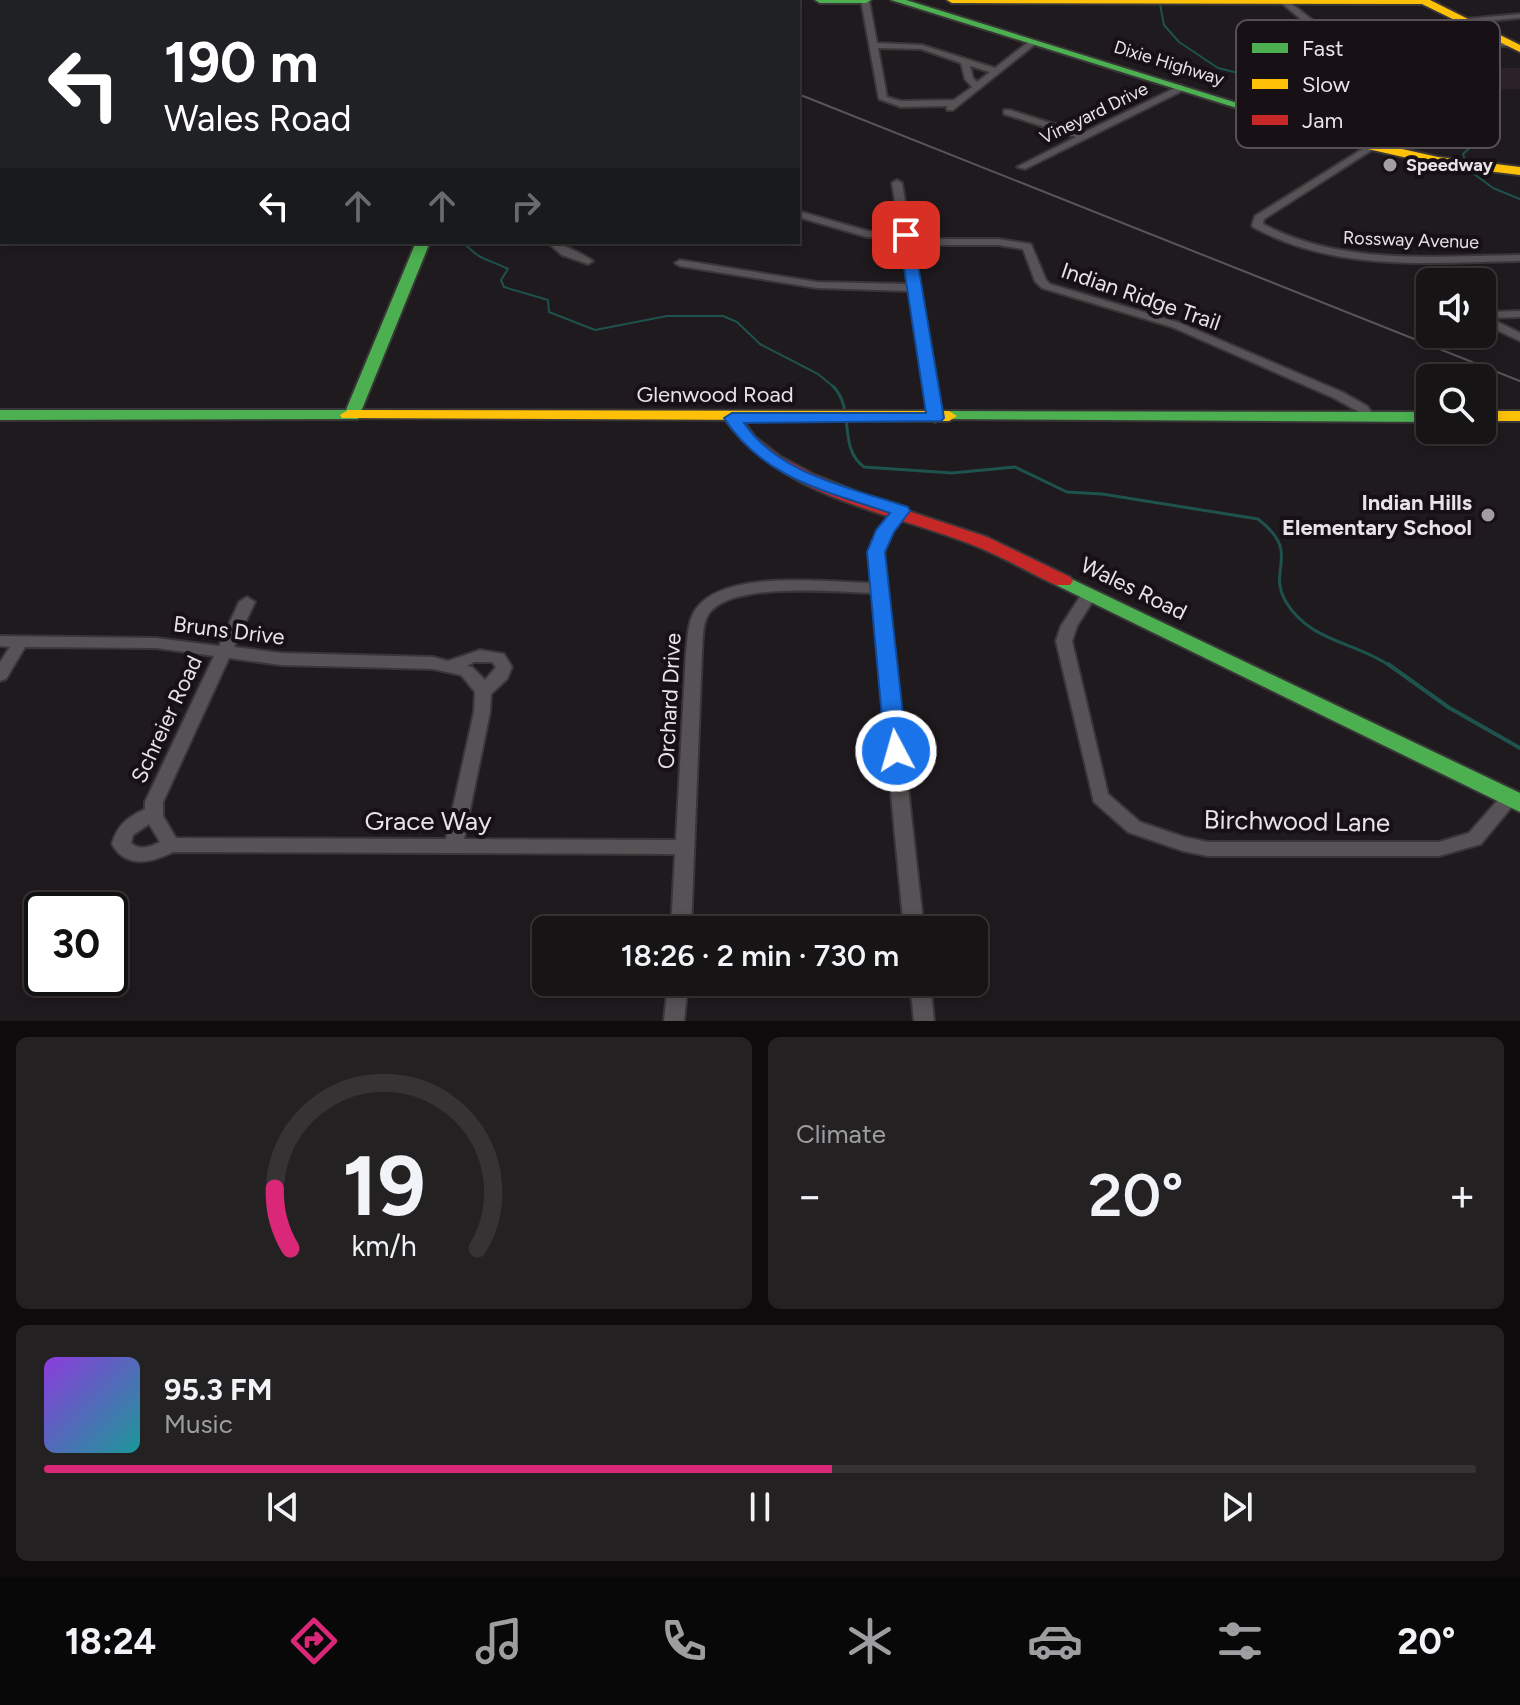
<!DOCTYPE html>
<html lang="en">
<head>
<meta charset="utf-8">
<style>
	body { margin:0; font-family:Figtree,sans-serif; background:#242123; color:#f1f3f6; height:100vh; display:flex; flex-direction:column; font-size:30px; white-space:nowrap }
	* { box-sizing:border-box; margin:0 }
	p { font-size:26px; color:#9e9ea1 }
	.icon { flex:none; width:44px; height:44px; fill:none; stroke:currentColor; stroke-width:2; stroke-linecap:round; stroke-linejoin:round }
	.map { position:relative; height:1021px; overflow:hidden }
	.details { display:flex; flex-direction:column; gap:16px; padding:16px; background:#0d0b0c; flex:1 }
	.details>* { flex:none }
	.hud { position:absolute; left:0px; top:0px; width:800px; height:244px; box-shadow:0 4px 12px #0003,0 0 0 2px #363335; background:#202124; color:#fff; overflow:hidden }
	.controls { position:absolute; left:1416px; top:268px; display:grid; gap:16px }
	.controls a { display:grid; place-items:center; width:80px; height:80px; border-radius:12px; background:#171416; box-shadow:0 4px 12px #0003,0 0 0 2px #363335; font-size:40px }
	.speed { position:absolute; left:24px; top:892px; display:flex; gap:16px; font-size:40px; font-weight:700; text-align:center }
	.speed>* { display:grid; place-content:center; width:104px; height:104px; border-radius:50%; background:#171416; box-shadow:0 4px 12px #0003,0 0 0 2px #363335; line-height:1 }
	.speed .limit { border:4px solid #111; border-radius:12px; background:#fff; color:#111 }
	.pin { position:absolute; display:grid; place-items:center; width:68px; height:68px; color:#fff; margin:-34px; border-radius:16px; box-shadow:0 4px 12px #0006 }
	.me { position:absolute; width:88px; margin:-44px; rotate:354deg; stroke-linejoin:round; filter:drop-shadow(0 0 6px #0008) }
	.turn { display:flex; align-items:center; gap:28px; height:168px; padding:0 32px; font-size:36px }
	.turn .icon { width:104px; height:104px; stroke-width:2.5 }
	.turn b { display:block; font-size:56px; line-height:68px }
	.lanes { display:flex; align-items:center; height:76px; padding:0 32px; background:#0003; justify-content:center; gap:40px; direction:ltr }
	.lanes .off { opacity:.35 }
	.big { font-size:60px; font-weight:600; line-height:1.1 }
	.details .tile { flex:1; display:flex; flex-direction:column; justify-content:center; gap:12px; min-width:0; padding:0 28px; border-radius:12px; background:#242123 }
	.details .dial { align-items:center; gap:0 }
	.dial svg { height:208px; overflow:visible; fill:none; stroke:#363335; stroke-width:7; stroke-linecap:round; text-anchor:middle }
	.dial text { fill:#f1f3f6; stroke:none }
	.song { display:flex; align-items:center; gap:24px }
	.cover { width:96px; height:96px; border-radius:12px; background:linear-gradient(135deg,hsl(270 70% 55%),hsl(180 70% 35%)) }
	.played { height:8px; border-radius:4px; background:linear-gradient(90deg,#db2777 55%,#363335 55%) }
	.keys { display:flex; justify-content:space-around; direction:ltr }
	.heat { display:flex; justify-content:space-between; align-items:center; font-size:44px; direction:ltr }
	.details .tiles { flex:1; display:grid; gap:16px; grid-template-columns:1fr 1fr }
	.tile:last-child { grid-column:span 2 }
	.trip { position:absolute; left:532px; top:916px; width:456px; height:80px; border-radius:12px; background:#171416; box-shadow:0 4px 12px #0003,0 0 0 2px #363335; font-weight:600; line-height:80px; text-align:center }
	.tab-bar { display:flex; height:128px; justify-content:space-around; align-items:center; background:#090809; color:#9e9ea1 }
	.tab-bar .icon { width:56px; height:56px }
	.tab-bar .selected { color:#db2777 }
	.tab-bar b { font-size:36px; color:#f1f3f6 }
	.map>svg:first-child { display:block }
</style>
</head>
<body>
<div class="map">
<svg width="1520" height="1021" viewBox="0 0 1520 1021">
	<rect width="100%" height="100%" fill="#1f1a1e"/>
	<path fill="#2b2129" d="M 1330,67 L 1520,68 L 1520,89 L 1440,89 Z"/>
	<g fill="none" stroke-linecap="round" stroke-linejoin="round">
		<path stroke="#1e524d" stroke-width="2" d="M 1160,4 L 1164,25 L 1179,42 L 1218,68 L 1250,76 L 1336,82 L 1428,98 L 1454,105 L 1484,124 L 1483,136 L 1463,154 L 1466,162
			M 1466,168 L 1493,188 L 1520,199
			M 463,242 C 483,263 485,257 508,269 L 501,280 L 504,287 L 548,300 L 549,312 L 595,330 L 667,316 L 723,316 L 737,322 L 760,344 L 818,374 L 835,388"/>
		<path stroke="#1e524d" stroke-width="3" d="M 833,386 C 856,410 837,447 864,467 L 952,473 L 1015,467 L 1067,492 L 1102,494 L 1258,519 C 1303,554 1266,568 1286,602 C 1310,642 1356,642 1390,666"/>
		<path stroke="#1e524d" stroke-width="4" d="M 1388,664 L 1448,707 L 1520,748"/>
		<g stroke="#393638" stroke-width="4">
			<path id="street" d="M 397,0 L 405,0 L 396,2 Z
				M 762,0 L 770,0 L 770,2 L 762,2 Z
				M 861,0 L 869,0 L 877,43 L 922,45 L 995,68 L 1031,40 L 1038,42 L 953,110 L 947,110 L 947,106 L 901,107 L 879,99 ZM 878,48 L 921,49 L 961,63 L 965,79 L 972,87 L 954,100 L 901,101 L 887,97 ZM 970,66 L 990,72 L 977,82 L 973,78 Z
				M 1278,0 L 1287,0 L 1320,26 L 1345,41 L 1509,42 L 1513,44 L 1509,46 L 1353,46 L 1370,55 L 1370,59 L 1367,59 L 1314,30 Z
				M 1520,14 L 1520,18 L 1465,23 L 1461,21 L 1465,19 Z
				M 1181,85 L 1185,88 L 1184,90 L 1025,169 L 1017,167 L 1076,137 L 1004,114 L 1004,110 L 1010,110 L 1083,133 Z
				M 1372,143 L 1377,146 L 1375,148 L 1264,219 L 1263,224 C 1341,266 1434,256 1520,255 L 1520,261 C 1429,263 1335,272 1253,227 L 1252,225 L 1255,216 Z
				M 897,180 L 902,183 L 911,239 L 998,239 L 1031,244 L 1046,280 L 1050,284 L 1180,323 L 1342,392 L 1367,406 L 1375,417 L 1369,421 L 1364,420 L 1359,412 L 1334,398 L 1172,327 L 1042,288 L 1035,281 L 1023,249 L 998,245 L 912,245 L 941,418 L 935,422 L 929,418 L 909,291 L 817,288 L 680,266 L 675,263 L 680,260 L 817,282 L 908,284 L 901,238 L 867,237 L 798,217 L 798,211 L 868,231 L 900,232 L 892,183 Z
				M 547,242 C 559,242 583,254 593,261 L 588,264 L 562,255 Z
				M 1520,311 L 1520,317 L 1490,318 L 1520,333 L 1520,341 L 1482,323 L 1482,312 Z
				M 901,507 L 908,511 L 886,541 L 883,563 L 924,930 L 904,930 L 872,593 C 836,592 729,581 708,615 C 702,625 703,641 702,652 L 691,930 L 671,930 L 675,854 L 173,852 C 151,863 126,869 112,844 C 118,824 127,818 145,809 L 145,802 L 214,656 L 156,648 L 25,647 L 6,679 L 0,681 L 0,662 L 10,647 L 0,646 L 0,636 L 156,638 L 219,646 L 239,602 L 247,597 L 255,602 L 234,647 L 281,653 L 433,657 L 448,661 L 480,650 L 504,654 L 512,667 L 507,679 L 491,694 L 490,712 L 464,839 L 676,840 L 686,652 C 688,638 687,622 696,609 C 724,569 827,582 871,583 C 867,542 873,539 896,508 ZM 229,658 L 281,665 L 433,669 L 461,675 L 475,692 L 474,712 L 446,839 L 176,838 L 163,816 L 163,802 ZM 474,662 L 492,662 L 496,667 L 485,680 L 472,667 L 467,666 ZM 149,824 L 160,842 C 150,847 140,851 131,843 L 133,835 Z
				M 1090,588 L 1098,593 L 1077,626 L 1072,641 L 1108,794 L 1140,822 L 1184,837 L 1208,842 L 1439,842 L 1469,833 L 1504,793 L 1510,791 L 1516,793 L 1519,798 L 1481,844 L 1439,856 L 1208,856 L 1183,851 L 1128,832 L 1094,802 L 1056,641 L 1061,626 L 1085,589 Z
				M 668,982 L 688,982 L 684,1021 L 664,1021 Z
				M 910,982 L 930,982 L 934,1021 L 914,1021 Z"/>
		</g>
		<g stroke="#393638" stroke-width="4">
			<path id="fast" d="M 815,0 L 871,0 L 866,3 L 820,3 Z
				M 891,0 L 906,0 L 1266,112 L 1256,114 Z
				M 416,242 L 430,242 L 358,419 L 0,420 L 0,410 L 346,410 Z
				M 949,411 L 1430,412 L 1430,422 L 943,419 L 941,416 Z
				M 1063,575 L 1520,793 L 1520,812 L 1056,585 L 1053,581 Z"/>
		</g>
		<g stroke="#393638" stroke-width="4">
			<path id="slow" d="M 947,0 L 1430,0 L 1520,45 L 1520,52 L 1422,4 L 952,3 Z
				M 1260,109 L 1375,143 L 1438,157 L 1520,167 L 1520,175 L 1438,165 L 1368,149 L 1256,114 L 1256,110 Z
				M 348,410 L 949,411 L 957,416 L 949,421 L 342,418 L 340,415 Z
				M 1482,411 L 1520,411 L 1520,421 L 1482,421 Z"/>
		</g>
		<g stroke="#393638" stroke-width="4">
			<path id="jam" d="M 515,0 L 525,0 L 514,2 Z
				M 732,413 L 738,414 L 755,437 L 781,457 L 813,474 L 887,504 L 987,537 L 1070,577 L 1073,581 L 1070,585 L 1056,585 C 1028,572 1001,556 973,545 C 887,511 780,497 724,418 Z"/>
		</g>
		<use href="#street" fill="#565255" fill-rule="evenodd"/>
		<use href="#fast" fill="#4caf50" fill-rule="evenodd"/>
		<use href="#slow" fill="#ffc107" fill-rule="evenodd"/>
		<use href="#jam" fill="#c62828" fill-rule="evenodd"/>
		<path stroke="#585658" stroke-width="2" d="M 568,0 L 573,2
			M 798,94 L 1520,381
			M 0,120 L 2,117"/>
	</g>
	<path fill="#1a73e8" stroke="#114b97" stroke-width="2" d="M 906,231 L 913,235 L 944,418 L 941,421 L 744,423 C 779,475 852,488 908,507 L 910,511 L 894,532 L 885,552 L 907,751 L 903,757 L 896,759 L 888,757 L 885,751 L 867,552 L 876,530 L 890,513 C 824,490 764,479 724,418 L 732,413 L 926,413 L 899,235 Z"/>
	<g fill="#a29da1" stroke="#171015" stroke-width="3">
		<circle cx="1390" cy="165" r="8"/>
		<circle cx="1488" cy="515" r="8"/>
	</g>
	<g text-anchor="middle" stroke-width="8" stroke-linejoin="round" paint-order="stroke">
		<g font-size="18" fill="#e8e3e7" stroke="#171015">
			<text transform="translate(1169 63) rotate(17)" y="6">Dixie Highway</text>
			<text transform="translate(1094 113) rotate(-26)" y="6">Vineyard Drive</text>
			<text transform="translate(1411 240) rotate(2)" y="6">Rossway Avenue</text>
		</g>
		<g font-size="18" font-weight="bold" fill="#e8e3e7" stroke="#171015" text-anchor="start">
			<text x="1406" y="171">Speedway</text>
		</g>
		<g font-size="22" fill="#e8e3e7" stroke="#171015">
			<text transform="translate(1141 296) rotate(19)" y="8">Indian Ridge Trail</text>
			<text x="715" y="402">Glenwood Road</text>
			<text transform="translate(1134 588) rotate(26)" y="8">Wales Road</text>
			<text transform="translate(229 630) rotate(7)" y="8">Bruns Drive</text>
			<text transform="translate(669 701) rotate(-87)" y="8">Orchard Drive</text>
			<text transform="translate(166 719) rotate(-65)" y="8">Schreier Road</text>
		</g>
		<g font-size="22" font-weight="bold" fill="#e8e3e7" stroke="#171015" text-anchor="end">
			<text x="1472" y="510">Indian Hills<tspan x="1472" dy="25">Elementary School</tspan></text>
		</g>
		<g font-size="26" fill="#e8e3e7" stroke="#171015">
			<text x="428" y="830">Grace Way</text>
			<text transform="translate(1297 821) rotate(1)" y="9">Birchwood Lane</text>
		</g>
	</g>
	<rect x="1236" y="20" width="264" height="128" rx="12" fill="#171015" stroke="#564f54" stroke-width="2"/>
	<rect x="1252" y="43" width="36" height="10" fill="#4caf50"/>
	<rect x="1252" y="79" width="36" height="10" fill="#ffc107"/>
	<rect x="1252" y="115" width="36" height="10" fill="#c62828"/>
	<g font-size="22" fill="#e8e3e7">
		<text x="1302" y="56">Fast</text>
		<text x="1302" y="92">Slow</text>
		<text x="1302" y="128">Jam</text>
	</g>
</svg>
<div class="controls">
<a><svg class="icon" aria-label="sound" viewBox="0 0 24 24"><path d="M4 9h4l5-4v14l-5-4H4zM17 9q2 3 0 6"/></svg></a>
<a><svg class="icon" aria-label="search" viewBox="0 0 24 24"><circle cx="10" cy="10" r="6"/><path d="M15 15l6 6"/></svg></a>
</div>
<div class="speed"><div class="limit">30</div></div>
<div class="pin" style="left:906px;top:235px;background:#d93025"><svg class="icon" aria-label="arrive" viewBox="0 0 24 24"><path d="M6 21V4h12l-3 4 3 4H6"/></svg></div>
<svg class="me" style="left:896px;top:751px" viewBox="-20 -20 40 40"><circle r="17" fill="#1a73e8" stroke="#fff" stroke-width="3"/><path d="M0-11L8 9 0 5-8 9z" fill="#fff"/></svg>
<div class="trip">18:26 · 2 min · 730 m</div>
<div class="hud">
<div class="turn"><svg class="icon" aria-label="left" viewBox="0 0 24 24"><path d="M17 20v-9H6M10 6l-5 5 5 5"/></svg><div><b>190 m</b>Wales Road</div></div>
<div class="lanes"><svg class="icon" aria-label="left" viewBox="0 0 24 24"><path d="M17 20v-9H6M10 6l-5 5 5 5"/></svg><svg class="icon off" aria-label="ahead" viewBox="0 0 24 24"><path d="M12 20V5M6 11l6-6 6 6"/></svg><svg class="icon off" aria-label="ahead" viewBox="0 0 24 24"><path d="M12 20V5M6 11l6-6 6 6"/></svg><svg class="icon off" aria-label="right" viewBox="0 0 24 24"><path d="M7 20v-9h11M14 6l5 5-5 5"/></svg></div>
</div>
</div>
<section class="details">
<div class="tiles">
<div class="tile dial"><svg viewBox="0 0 100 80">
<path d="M14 69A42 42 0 1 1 86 69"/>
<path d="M14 69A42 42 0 0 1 8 46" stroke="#db2777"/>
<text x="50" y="56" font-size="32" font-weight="700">19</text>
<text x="50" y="72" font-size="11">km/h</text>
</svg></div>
<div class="tile"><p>Climate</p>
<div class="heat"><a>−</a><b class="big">20°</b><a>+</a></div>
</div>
<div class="tile">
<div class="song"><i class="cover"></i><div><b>95.3 FM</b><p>Music</p></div></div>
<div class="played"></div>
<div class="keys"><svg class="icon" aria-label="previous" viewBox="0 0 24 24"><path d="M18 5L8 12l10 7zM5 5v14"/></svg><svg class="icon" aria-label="pause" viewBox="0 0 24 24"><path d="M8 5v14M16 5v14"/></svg><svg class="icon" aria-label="next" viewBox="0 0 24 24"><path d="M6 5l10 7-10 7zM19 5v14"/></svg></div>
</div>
</div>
</section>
<nav class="tab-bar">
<b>18:24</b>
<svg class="icon selected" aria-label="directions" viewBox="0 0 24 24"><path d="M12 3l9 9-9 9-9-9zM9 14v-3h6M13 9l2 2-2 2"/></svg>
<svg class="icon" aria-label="music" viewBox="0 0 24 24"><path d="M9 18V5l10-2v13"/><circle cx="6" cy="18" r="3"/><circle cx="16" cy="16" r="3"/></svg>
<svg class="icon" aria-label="phone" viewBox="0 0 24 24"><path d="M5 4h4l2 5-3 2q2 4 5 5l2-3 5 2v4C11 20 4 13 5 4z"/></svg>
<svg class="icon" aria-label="climate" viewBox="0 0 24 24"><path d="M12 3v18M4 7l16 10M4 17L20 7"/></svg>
<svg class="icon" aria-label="car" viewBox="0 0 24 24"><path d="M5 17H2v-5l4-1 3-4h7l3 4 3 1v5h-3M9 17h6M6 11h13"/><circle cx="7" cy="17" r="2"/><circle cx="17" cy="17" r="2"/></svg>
<svg class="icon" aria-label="filters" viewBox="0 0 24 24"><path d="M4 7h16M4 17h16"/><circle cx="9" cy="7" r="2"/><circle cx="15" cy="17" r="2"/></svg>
<b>20°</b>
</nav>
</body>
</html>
